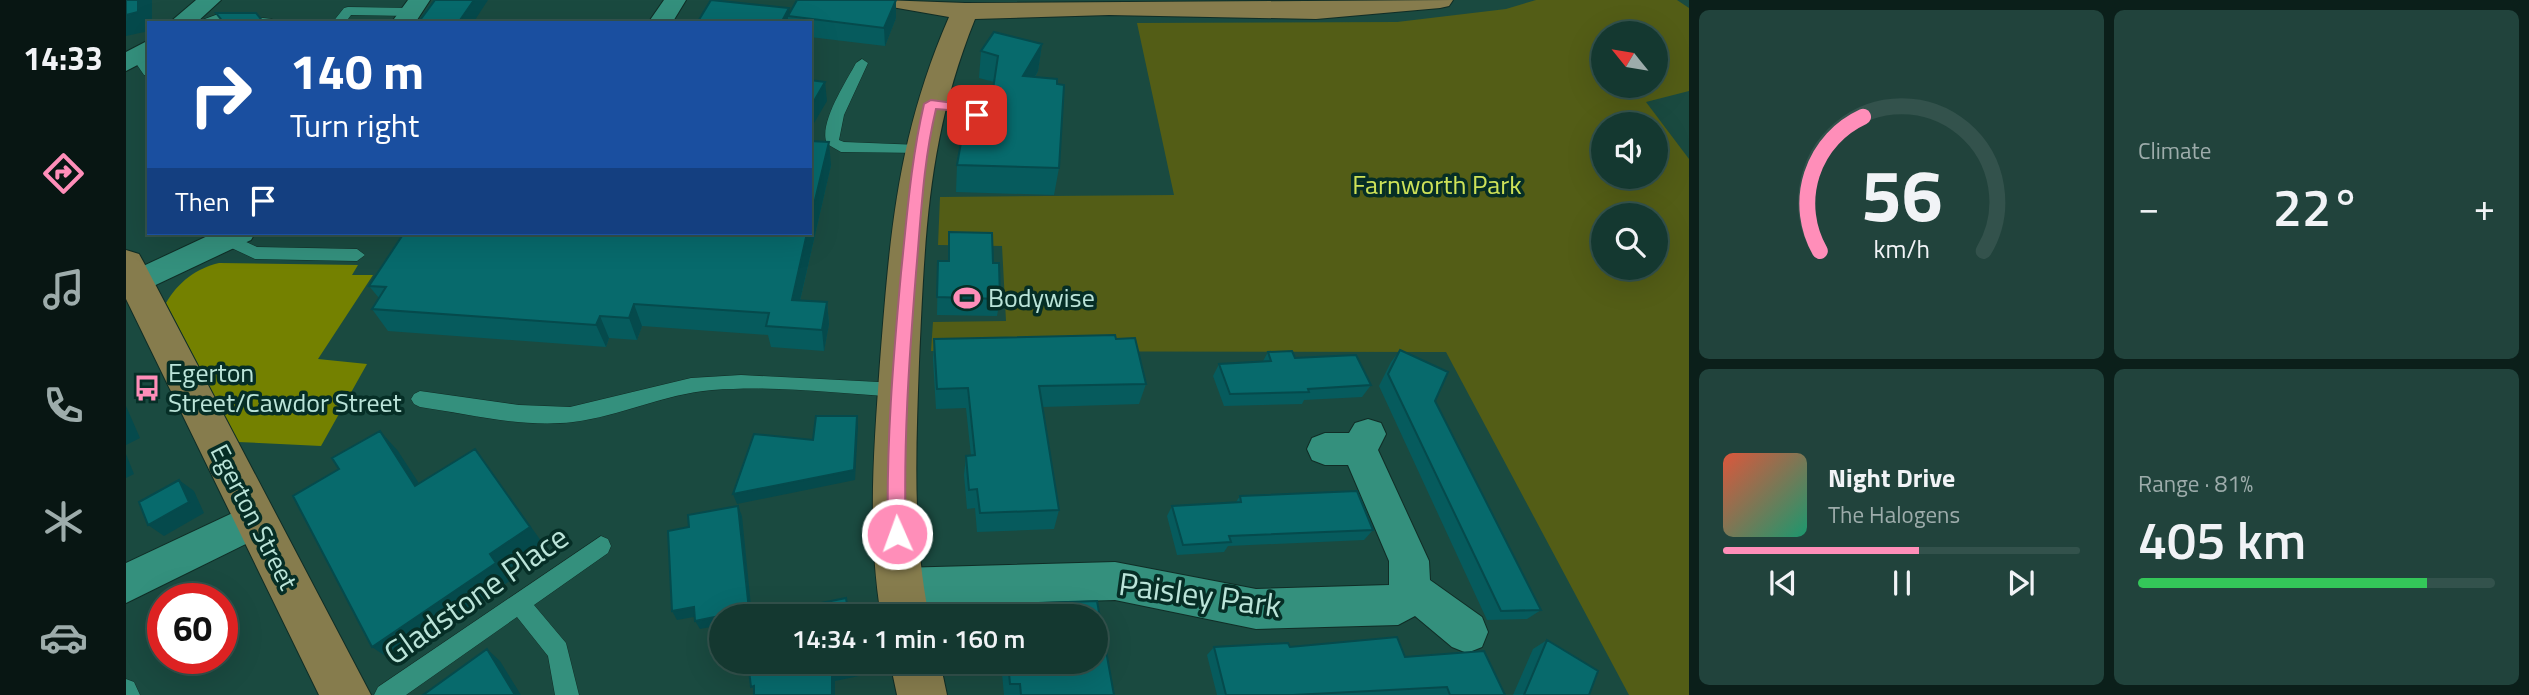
<!DOCTYPE html>
<html lang="en">
<head>
<meta charset="utf-8">
<style>
	body { margin:0; font-family:"Titillium Web",sans-serif; background:#21433c; color:#f1f3f6; height:100vh; display:flex; flex-direction:column; font-size:26px; white-space:nowrap }
	* { box-sizing:border-box; margin:0 }
	p { font-size:23px; color:#9dacab }
	.icon { flex:none; width:38px; height:38px; fill:none; stroke:currentColor; stroke-width:2; stroke-linecap:round; stroke-linejoin:round }
	.map { position:relative; flex:1; overflow:hidden }
	.drawer { display:flex; flex-direction:column; gap:10px; padding:10px; background:#0b1f1a; width:840px }
	.drawer>* { flex:none }
	.banner { position:absolute; left:21px; top:21px; width:665px; height:214px; border-radius:0px; box-shadow:0 7px 28px #0002,0 0 0 2px #33524c; background:#1a4fa0; color:#fff; overflow:hidden }
	.needle { width:46px; rotate:300deg }
	.fabs { position:absolute; left:1465px; top:21px; display:grid; gap:14px }
	.fabs a { display:grid; place-items:center; width:77px; height:77px; border-radius:50%; background:#143830; box-shadow:0 7px 28px #0002,0 0 0 2px #33524c; font-size:35px }
	.speed { position:absolute; left:21px; top:583px; display:flex; gap:14px; font-size:35px; font-weight:700; text-align:center }
	.speed>* { display:grid; place-content:center; width:91px; height:91px; border-radius:50%; background:#143830; box-shadow:0 7px 28px #0002,0 0 0 2px #33524c; line-height:1 }
	.speed .limit { border:10px solid #d22; background:#fff; color:#111 }
	.pin { position:absolute; display:grid; place-items:center; width:60px; height:60px; color:#fff; margin:-30px; border-radius:14px; box-shadow:0 4px 10px #0006 }
	.me { position:absolute; width:77px; margin:-38px; rotate:358deg; stroke-linejoin:round; filter:drop-shadow(0 0 5px #0008) }
	.turn { display:flex; align-items:center; gap:24px; height:147px; padding:0 28px; font-size:32px }
	.turn .icon { width:91px; height:91px; stroke-width:2.5 }
	.turn b { display:block; font-size:49px; line-height:60px }
	.then { display:flex; align-items:center; height:66px; padding:0 28px; background:#0003; gap:14px; font-size:26px }
	.big { font-size:52px; font-weight:600; line-height:1.1 }
	.drawer .card { flex:1; display:flex; flex-direction:column; justify-content:center; gap:10px; min-width:0; padding:0 24px; border-radius:10px; background:#21433c }
	.drawer .dial { align-items:center; gap:0 }
	.dial svg { height:182px; overflow:visible; fill:none; stroke:#33524c; stroke-width:7; stroke-linecap:round; text-anchor:middle }
	.dial text { fill:#f1f3f6; stroke:none }
	.song { display:flex; align-items:center; gap:21px }
	.cover { width:84px; height:84px; border-radius:10px; background:linear-gradient(135deg,hsl(10 70% 55%),hsl(160 70% 35%)) }
	.played { height:7px; border-radius:4px; background:linear-gradient(90deg,#ff8eb9 55%,#33524c 55%) }
	.keys { display:flex; justify-content:space-around; direction:ltr }
	.heat { display:flex; justify-content:space-between; align-items:center; font-size:38px; direction:ltr }
	.charge { height:10px; border-radius:5px; background:linear-gradient(90deg,#34c759 81%,#33524c 0) }
	.drawer .tiles { flex:1; display:grid; gap:10px; grid-template-columns:repeat(2,1fr) }
	.trip { position:absolute; left:583px; top:604px; width:399px; height:70px; border-radius:35px; background:#143830; box-shadow:0 7px 28px #0002,0 0 0 2px #33524c; font-weight:600; line-height:70px; text-align:center }
	main { display:flex; flex:1; min-height:0 }
	.tabs { display:flex; flex-direction:column; width:126px; justify-content:space-around; align-items:center; background:#081613; color:#9dacab }
	.tabs .icon { width:49px; height:49px }
	.tabs .on { color:#ff8eb9 }
	.tabs b { font-size:32px; color:#f1f3f6 }
	.map>svg:first-child { display:block }
</style>
</head>
<body>
<main>
<nav class="tabs">
<b>14:33</b>
<svg class="icon on" aria-label="directions" viewBox="0 0 24 24"><path d="M12 3l9 9-9 9-9-9zM9 14v-3h6M13 9l2 2-2 2"/></svg>
<svg class="icon" aria-label="music" viewBox="0 0 24 24"><path d="M9 18V5l10-2v13"/><circle cx="6" cy="18" r="3"/><circle cx="16" cy="16" r="3"/></svg>
<svg class="icon" aria-label="phone" viewBox="0 0 24 24"><path d="M5 4h4l2 5-3 2q2 4 5 5l2-3 5 2v4C11 20 4 13 5 4z"/></svg>
<svg class="icon" aria-label="climate" viewBox="0 0 24 24"><path d="M12 3v18M4 7l16 10M4 17L20 7"/></svg>
<svg class="icon" aria-label="car" viewBox="0 0 24 24"><path d="M5 17H2v-5l4-1 3-4h7l3 4 3 1v5h-3M9 17h6M6 11h13"/><circle cx="7" cy="17" r="2"/><circle cx="17" cy="17" r="2"/></svg>
</nav>
<div class="map">
<svg width="1563" height="695" viewBox="0 0 1563 695">
	<rect width="100%" height="100%" fill="#1a4a40"/>
	<path fill="#535d16" fill-rule="evenodd" d="M 1410,0 L 1551,0 L 1563,8 L 1563,91 L 1520,102 L 1563,159 L 1563,695 L 1503,695 L 1320,352 L 805,351 L 807,322 L 880,321 L 876,246 L 812,245 L 814,197 L 1048,195 L 1011,23 L 1271,22 L 1380,9 ZM 1477,33 L 1530,33 L 1530,86 L 1477,86 ZM 1477,124 L 1530,124 L 1530,177 L 1477,177 ZM 1477,215 L 1530,215 L 1530,268 L 1477,268 Z"/>
	<path fill="#748100" d="M 93,263 L 232,265 L 226,275 L 247,275 L 192,359 L 241,364 L 195,446 L 112,442 L 40,303 C 52,282 71,268 93,263 Z"/>
	<g fill="none" stroke-linecap="round" stroke-linejoin="round">
		<g stroke="#102d26" stroke-width="1">
			<path id="lane" d="M 222,7 L 284,8 L 290,12 L 284,16 L 225,15 L 219,23 L 206,23 L 218,8 Z
				M 95,13 L 146,19 L 152,23 L 68,23 Z
				M 11,52 C 23,55 23,66 23,76 L 18,75 L 5,56 Z
				M 736,59 L 742,63 L 718,115 L 713,140 L 718,142 L 794,145 L 801,150 L 799,153 L 715,152 L 701,144 C 692,124 720,82 730,63 Z
				M 805,100 L 843,105 L 858,115 L 851,119 L 835,112 L 800,107 L 800,101 Z
				M 103,234 L 131,247 L 231,249 L 239,255 L 231,261 L 129,259 L 97,244 L 95,240 Z
				M 615,375 L 772,383 L 778,385 L 781,390 L 778,395 L 772,397 C 711,393 648,385 586,390 C 538,394 495,416 447,422 C 397,428 343,414 294,407 L 288,404 L 285,399 L 288,394 L 294,391 L 393,405 L 444,407 L 565,378 Z
				M 475,536 L 482,539 L 485,546 L 482,553 L 408,605 L 440,643 L 453,695 L 429,695 L 422,656 L 391,617 L 280,695 L 248,695 L 252,687 Z
				M 0,679 L 8,682 L 14,695 L 0,695 Z"/>
		</g>
		<g stroke="#102d26" stroke-width="2">
			<path id="street" d="M 70,0 L 95,0 L 70,23 L 43,23 Z
				M 282,0 L 304,0 L 289,23 L 265,23 Z
				M 538,0 L 560,0 L 546,23 L 522,23 Z
				M 23,40 L 23,59 L 0,71 L 0,52 Z
				M 88,233 L 129,233 L 125,240 L 0,299 L 0,274 Z
				M 1242,419 L 1255,423 L 1260,434 L 1252,450 L 1303,561 L 1304,580 L 1356,617 L 1362,632 L 1356,647 L 1341,653 L 1326,647 L 1289,616 L 1272,625 L 1130,629 L 989,600 L 772,606 L 758,601 L 752,587 L 758,573 L 772,568 L 989,562 L 1130,589 L 1263,585 L 1263,561 L 1222,465 L 1199,465 L 1186,460 L 1181,449 L 1186,438 L 1199,433 L 1223,433 L 1229,423 Z
				M 130,502 L 144,508 L 149,520 L 144,532 L 0,603 L 0,563 Z"/>
		</g>
		<g stroke="#102d26" stroke-width="2">
			<path id="primary" d="M 756,0 L 839,3 L 1327,0 L 1323,6 L 1314,8 L 1190,19 L 983,15 L 849,19 C 801,138 799,236 793,362 C 790,448 786,532 803,616 L 755,616 C 741,531 748,447 754,362 C 764,234 771,137 823,17 L 760,6 Z
				M 0,250 L 13,254 L 18,263 L 245,695 L 193,695 L 0,299 Z
				M 764,662 L 814,662 L 821,695 L 771,695 Z"/>
		</g>
		<use href="#lane" fill="#34907d" fill-rule="evenodd"/>
		<use href="#street" fill="#34907d" fill-rule="evenodd"/>
		<use href="#primary" fill="#867c4d" fill-rule="evenodd"/>
	</g>
	<path fill="#065b5d" d="M 663,13 L 770,18 L 759,46 L 684,37 L 684,23 L 571,23 Z
		M 916,44 L 912,71 L 909,77 L 933,168 L 928,195 L 830,192 L 831,165 L 862,123 L 868,82 L 853,78 L 855,51 Z
		M 705,165 L 674,301 L 701,302 L 703,324 L 698,351 L 645,347 L 642,335 L 516,326 L 511,340 L 483,338 L 480,347 L 262,331 L 246,309 L 253,298 L 243,286 Z
		M 823,232 L 867,263 L 874,299 L 871,316 L 811,315 L 812,261 L 822,261 Z
		M 808,339 L 990,339 L 1020,384 L 1013,404 L 917,407 L 933,510 L 928,529 L 851,532 L 849,508 L 841,509 L 838,475 L 840,456 L 845,456 L 840,408 L 810,409 L 807,360 Z
		M 1274,350 L 1309,401 L 1415,610 L 1401,619 L 1361,620 L 1253,386 L 1265,362 Z
		M 1142,352 L 1169,358 L 1245,385 L 1236,397 L 1178,400 L 1176,404 L 1098,406 L 1087,376 L 1093,364 L 1137,361 Z
		M 1114,496 L 1247,530 L 1238,540 L 1102,546 L 1098,552 L 1051,555 L 1041,516 L 1046,506 L 1110,502 Z
		M 971,601 L 988,695 L 878,695 L 875,662 L 970,662 L 970,616 L 883,616 L 886,604 Z
		M 1421,640 L 1463,695 L 1387,695 L 1407,649 Z
		M 1088,647 L 1164,647 L 1279,657 L 1379,695 L 1091,695 L 1081,655 Z"/>
	<path fill="#054a4c" d="M 12,0 L 26,0 L 26,23 L 23,23 L 23,31 L 0,36 L 0,15 Z
		M 348,0 L 362,0 L 347,23 L 332,23 Z
		M 770,0 L 770,18 L 759,46 L 758,28 Z
		M 663,8 L 664,17 L 662,16 L 662,23 L 655,23 Z
		M 916,44 L 912,71 L 894,103 L 897,76 Z
		M 699,82 L 701,101 L 684,130 L 684,108 Z
		M 703,142 L 705,165 L 669,322 L 666,300 L 681,233 L 684,233 L 684,221 Z
		M 701,302 L 703,324 L 698,351 L 696,330 Z
		M 508,304 L 516,326 L 511,340 L 503,318 Z
		M 474,316 L 483,338 L 480,347 L 470,325 Z
		M 0,406 L 14,438 L 0,445 Z
		M 731,416 L 732,427 L 729,480 L 611,504 L 607,494 Z
		M 254,431 L 272,451 L 307,505 L 289,486 Z
		M 349,449 L 418,545 L 379,572 L 385,580 L 268,662 L 246,647 L 364,554 Z
		M 0,454 L 8,474 L 0,478 Z
		M 53,480 L 68,491 L 78,513 L 38,536 L 22,525 Z
		M 612,506 L 616,516 L 626,616 L 595,616 L 595,625 L 574,629 L 569,621 Z
		M 568,607 L 573,616 L 551,620 L 546,611 Z
		M 361,649 L 374,661 L 395,695 L 389,695 Z
		M 731,665 L 733,676 L 709,681 L 709,695 L 706,695 L 706,670 Z"/>
	<path fill="#076a6c" stroke="#054a4c" stroke-width="2" d="M 0,0 L 12,0 L 12,12 L 0,15 Z
		M 309,0 L 348,0 L 332,23 L 292,23 Z
		M 585,0 L 663,8 L 655,23 L 571,23 Z
		M 671,0 L 770,0 L 758,28 L 662,16 Z
		M 90,13 L 130,13 L 138,23 L 98,23 Z
		M 868,32 L 916,44 L 897,76 L 931,79 L 931,84 L 938,85 L 933,168 L 831,165 L 839,120 L 862,123 L 872,56 L 855,51 Z
		M 684,80 L 699,82 L 684,108 Z
		M 684,141 L 703,142 L 684,221 Z
		M 823,232 L 866,233 L 867,263 L 873,263 L 874,299 L 811,297 L 812,261 L 823,261 Z
		M 278,233 L 681,233 L 666,300 L 701,302 L 696,330 L 640,326 L 643,313 L 508,304 L 503,318 L 474,316 L 470,325 L 246,309 L 260,287 L 243,286 Z
		M 989,335 L 990,339 L 1009,338 L 1020,384 L 913,386 L 933,510 L 854,513 L 851,489 L 843,490 L 840,456 L 849,455 L 842,388 L 811,389 L 808,339 Z
		M 1274,350 L 1322,372 L 1309,401 L 1415,610 L 1375,611 L 1262,374 Z
		M 1166,351 L 1169,358 L 1230,355 L 1245,385 L 1182,389 L 1183,392 L 1104,394 L 1093,364 L 1145,361 L 1142,352 Z
		M 690,416 L 731,416 L 728,470 L 607,494 L 628,434 L 687,440 Z
		M 254,431 L 289,486 L 349,449 L 404,527 L 364,554 L 370,563 L 246,647 L 167,496 L 213,469 L 206,458 Z
		M 53,480 L 63,502 L 22,525 L 13,502 Z
		M 1231,491 L 1247,530 L 1103,536 L 1105,542 L 1057,545 L 1046,506 L 1115,502 L 1114,496 Z
		M 612,506 L 623,610 L 569,621 L 568,607 L 546,611 L 542,531 L 563,527 L 562,515 Z
		M 720,598 L 723,616 L 631,616 Z
		M 971,601 L 988,695 L 895,695 L 894,684 L 884,684 L 882,662 L 970,662 L 970,616 L 887,616 L 886,604 Z
		M 1271,637 L 1279,657 L 1358,651 L 1379,695 L 1324,695 L 1321,687 L 1167,695 L 1100,695 L 1088,647 L 1162,643 L 1164,647 Z
		M 1421,640 L 1472,671 L 1463,695 L 1398,695 Z
		M 361,649 L 389,695 L 297,695 Z
		M 622,662 L 731,662 L 731,665 L 706,670 L 706,695 L 628,695 L 628,686 L 625,687 Z"/>
	<path fill="#ff8eb9" stroke="#a65c78" stroke-width="2" d="M 805,100 L 843,105 L 858,115 L 851,119 L 836,111 L 810,109 C 797,163 795,217 790,273 C 783,360 777,446 780,534 L 778,540 L 771,543 L 764,540 L 762,534 C 760,446 767,361 775,273 C 781,216 785,160 798,104 Z"/>
	<defs>
		<g id="stadium-bare" transform="scale(2.1)"><path d="M0-5a6.5 5 0 1 0 0 10a6.5 5 0 1 0 0-10ZM-3.5-1.8h7v3.6h-7Z" fill="#ff8eb9" stroke="#062e26" stroke-width="2.5" paint-order="stroke"/></g>
		<g id="bus-bare" transform="scale(2.1)"><path d="M-5-6H5V4H4V6H2V4H-2V6H-4V4H-5ZM-3.5-4V0h7V-4ZM-3.5 1.2v1.5H-2V1.2ZM2 1.2v1.5H3.5V1.2Z" fill="#ff8eb9" stroke="#062e26" stroke-width="2.5" paint-order="stroke"/></g>
	</defs>
	<g fill-rule="evenodd">
		<use href="#stadium-bare" x="841" y="298"/>
		<use href="#bus-bare" x="21" y="388"/>
	</g>
	<g text-anchor="middle" stroke-width="7" stroke-linejoin="round" paint-order="stroke">
		<g font-size="26" fill="#cee258" stroke="#062e26">
			<text x="1311" y="194">Farnworth Park</text>
		</g>
		<g font-size="26" fill="#bbe4d9" stroke="#062e26" text-anchor="start">
			<text x="862" y="307">Bodywise</text>
			<text x="42" y="382">Egerton<tspan x="42" dy="30">Street/Cawdor Street</tspan></text>
		</g>
		<g font-size="26" fill="#bbe4d9" stroke="#062e26">
			<text transform="translate(128 517) rotate(63)" y="9">Egerton Street</text>
		</g>
		<g font-size="32" fill="#bbe4d9" stroke="#062e26">
			<text transform="translate(350 595) rotate(-35)" y="11">Gladstone Place</text>
			<text transform="translate(1074 595) rotate(8)" y="11">Paisley Park</text>
		</g>
	</g>
</svg>
<div class="fabs">
<a><svg class="needle" viewBox="-14 -14 28 28"><path d="M0-13l5 13h-10z" fill="#e53935"/><path d="M0 13l5-13h-10z" fill="#9dacab"/></svg></a>
<a><svg class="icon" aria-label="sound" viewBox="0 0 24 24"><path d="M4 9h4l5-4v14l-5-4H4zM17 9q2 3 0 6"/></svg></a>
<a><svg class="icon" aria-label="search" viewBox="0 0 24 24"><circle cx="10" cy="10" r="6"/><path d="M15 15l6 6"/></svg></a>
</div>
<div class="speed"><div class="limit">60</div></div>
<div class="pin" style="left:851px;top:115px;background:#d93025"><svg class="icon" aria-label="arrive" viewBox="0 0 24 24"><path d="M6 21V4h12l-3 4 3 4H6"/></svg></div>
<svg class="me" style="left:771px;top:534px" viewBox="-20 -20 40 40"><circle r="17" fill="#ff8eb9" stroke="#fff" stroke-width="3"/><path d="M0-11L8 9 0 5-8 9z" fill="#fff"/></svg>
<div class="trip">14:34 · 1 min · 160 m</div>
<div class="banner">
<div class="turn"><svg class="icon" aria-label="right" viewBox="0 0 24 24"><path d="M7 20v-9h11M14 6l5 5-5 5"/></svg><div><b>140 m</b>Turn right</div></div>
<div class="then">Then<svg class="icon" aria-label="arrive" viewBox="0 0 24 24"><path d="M6 21V4h12l-3 4 3 4H6"/></svg></div>
</div>
</div>
<section class="drawer">
<div class="tiles">
<div class="card dial"><svg viewBox="0 0 100 80">
<path d="M14 69A42 42 0 1 1 86 69"/>
<path d="M14 69A42 42 0 0 1 33 10" stroke="#ff8eb9"/>
<text x="50" y="56" font-size="32" font-weight="700">56</text>
<text x="50" y="72" font-size="11">km/h</text>
</svg></div>
<div class="card"><p>Climate</p>
<div class="heat"><a>−</a><b class="big">22°</b><a>+</a></div>
</div>
<div class="card">
<div class="song"><i class="cover"></i><div><b>Night Drive</b><p>The Halogens</p></div></div>
<div class="played"></div>
<div class="keys"><svg class="icon" aria-label="previous" viewBox="0 0 24 24"><path d="M18 5L8 12l10 7zM5 5v14"/></svg><svg class="icon" aria-label="pause" viewBox="0 0 24 24"><path d="M8 5v14M16 5v14"/></svg><svg class="icon" aria-label="next" viewBox="0 0 24 24"><path d="M6 5l10 7-10 7zM19 5v14"/></svg></div>
</div>
<div class="card"><p>Range · 81%</p><b class="big">405 km</b><div class="charge"></div></div>
</div>
</section>
</main>
</body>
</html>
